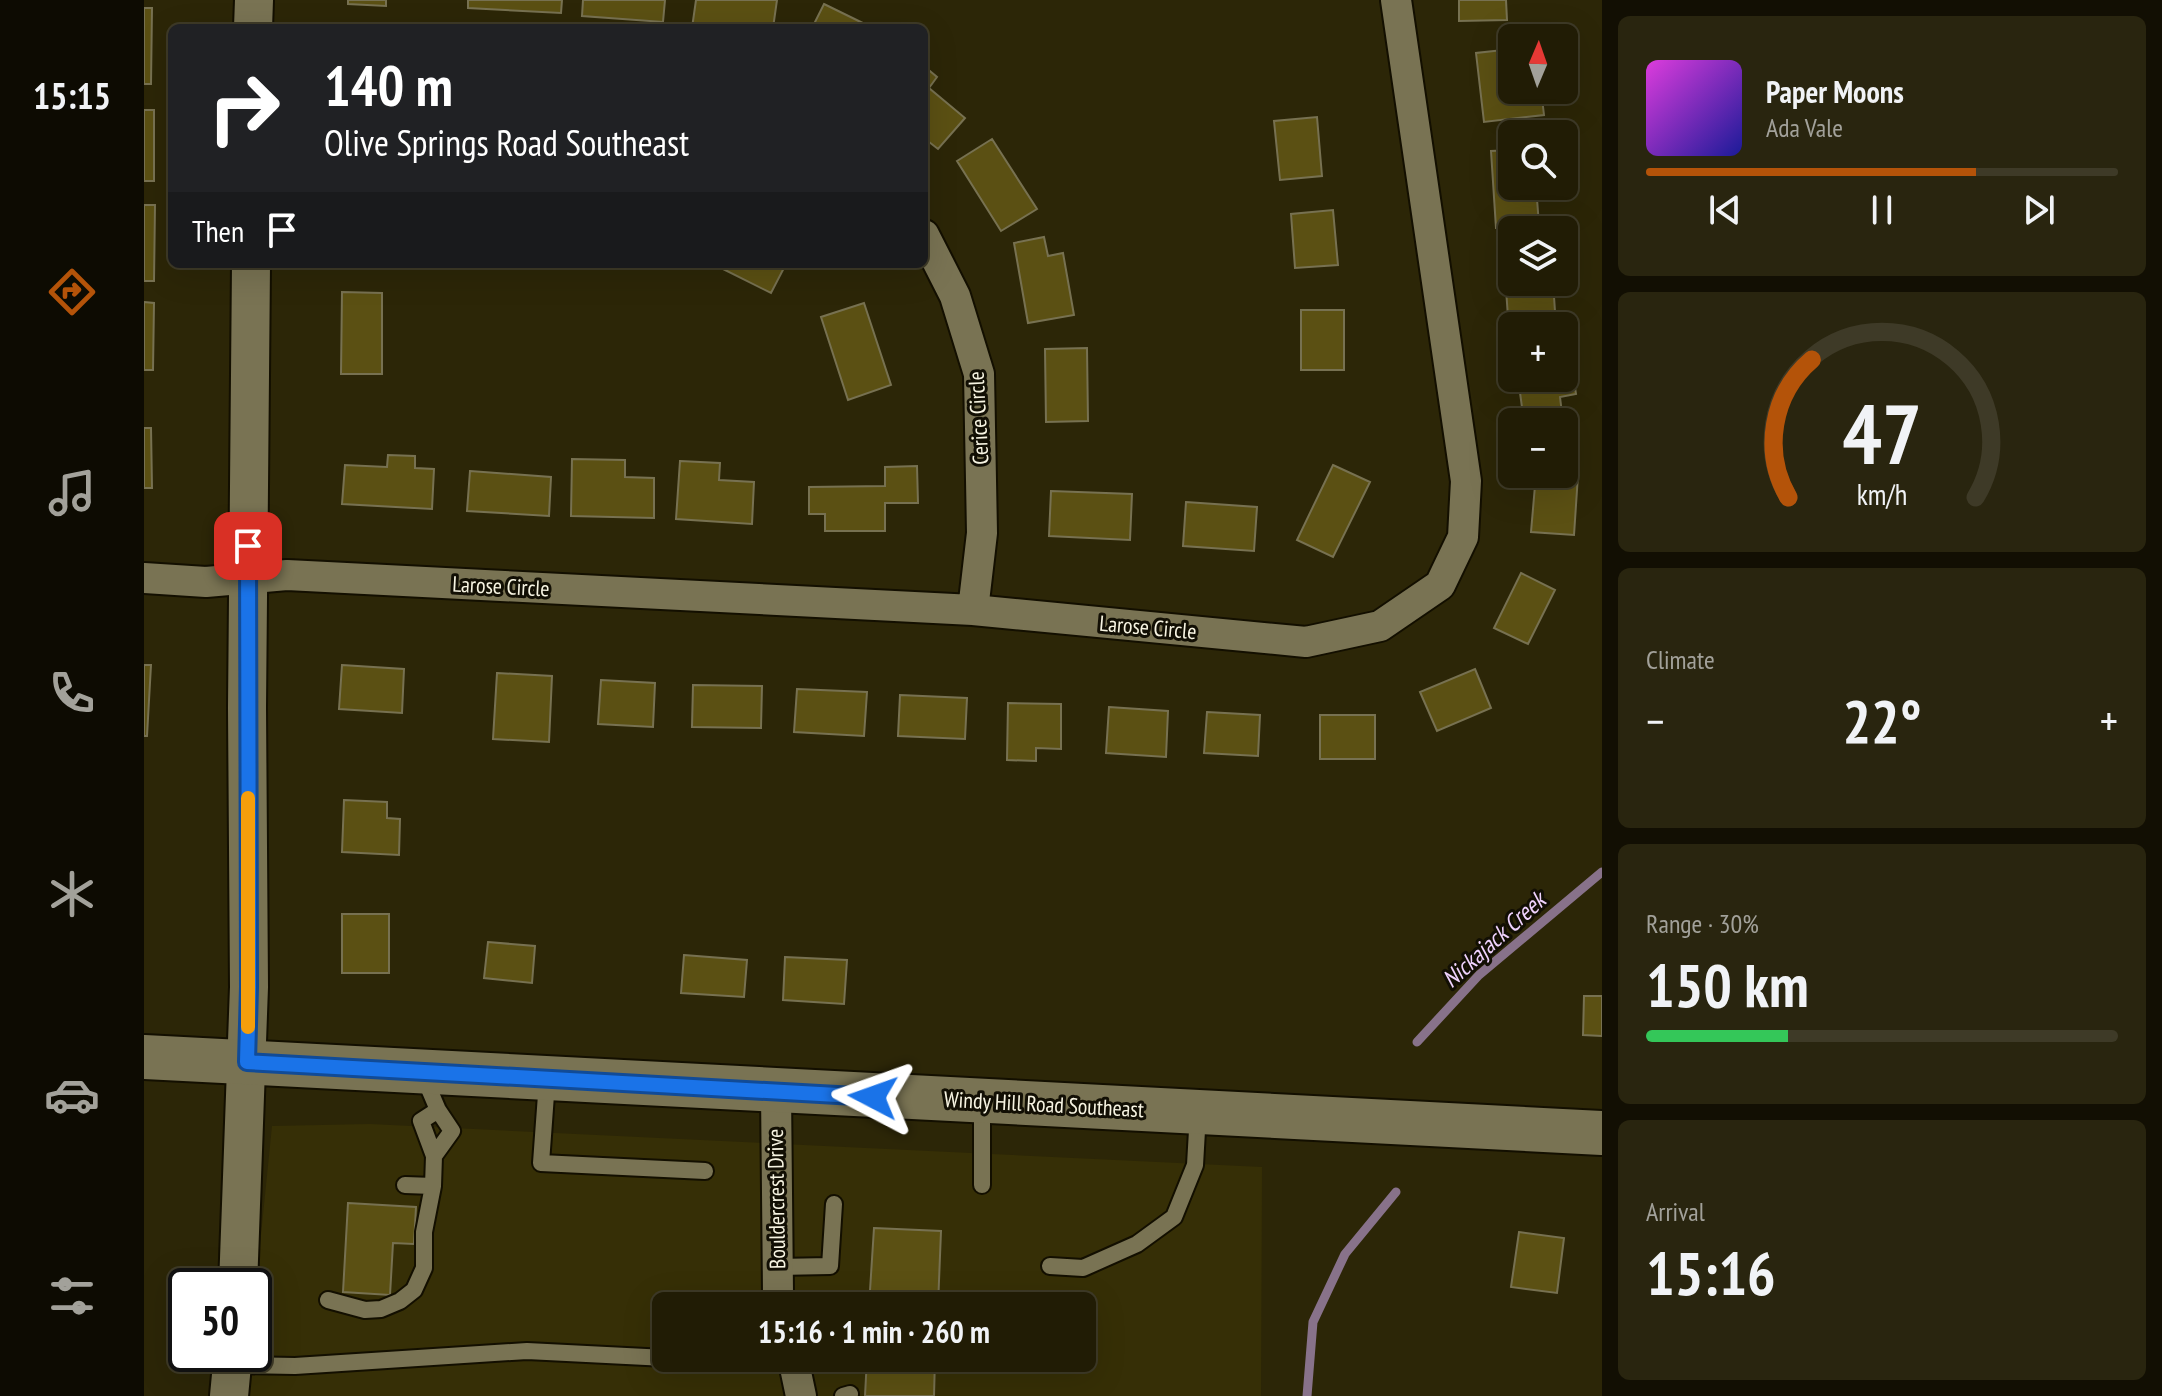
<!DOCTYPE html>
<html lang="en">
<head>
<meta charset="utf-8">
<style>
	body { margin:0; font-family:"PT Sans Narrow",sans-serif; background:#29250f; color:#f1f3f6; height:100vh; display:flex; flex-direction:column; font-size:30px; white-space:nowrap }
	* { box-sizing:border-box; margin:0 }
	p { font-size:26px; color:#a2a19a }
	.icon { flex:none; width:44px; height:44px; fill:none; stroke:currentColor; stroke-width:2; stroke-linecap:round; stroke-linejoin:round }
	.map { position:relative; flex:1; overflow:hidden }
	.side { display:flex; flex-direction:column; gap:16px; padding:16px; background:#120f03; width:560px }
	.side>* { flex:none }
	.guide { position:absolute; left:24px; top:24px; width:760px; height:244px; border-radius:12px; box-shadow:0 8px 32px #0002,0 0 0 2px #3e3a27; background:#202124; color:#fff; overflow:hidden }
	.needle { width:52px; rotate:2deg }
	.tools { position:absolute; left:1354px; top:24px; display:grid; gap:16px }
	.tools a { display:grid; place-items:center; width:80px; height:80px; border-radius:12px; background:#211c05; box-shadow:0 8px 32px #0002,0 0 0 2px #3e3a27; font-size:40px }
	.speed { position:absolute; left:24px; top:1268px; display:flex; gap:16px; font-size:40px; font-weight:700; text-align:center }
	.speed>* { display:grid; place-content:center; width:104px; height:104px; border-radius:50%; background:#211c05; box-shadow:0 8px 32px #0002,0 0 0 2px #3e3a27; line-height:1 }
	.speed .limit { border:4px solid #111; border-radius:12px; background:#fff; color:#111 }
	.pin { position:absolute; display:grid; place-items:center; width:68px; height:68px; color:#fff; margin:-34px; border-radius:16px; box-shadow:0 4px 12px #0006 }
	.me { position:absolute; width:88px; margin:-44px; rotate:274deg; stroke-linejoin:round; filter:drop-shadow(0 0 6px #0008) }
	.turn { display:flex; align-items:center; gap:28px; height:168px; padding:0 24px; font-size:36px }
	.turn .icon { width:104px; height:104px; stroke-width:2.5 }
	.turn b { display:block; font-size:56px; line-height:68px }
	.then { display:flex; align-items:center; height:76px; padding:0 24px; background:#0003; gap:16px; font-size:30px }
	.big { font-size:60px; font-weight:700; line-height:1.1 }
	.side .card { flex:1; display:flex; flex-direction:column; justify-content:center; gap:12px; min-width:0; padding:0 28px; border-radius:12px; background:#29250f }
	.side .dial { align-items:center; gap:0 }
	.dial svg { height:208px; overflow:visible; fill:none; stroke:#3e3a27; stroke-width:7; stroke-linecap:round; text-anchor:middle }
	.dial text { fill:#f1f3f6; stroke:none }
	.song { display:flex; align-items:center; gap:24px }
	.cover { width:96px; height:96px; border-radius:12px; background:linear-gradient(135deg,hsl(300 70% 55%),hsl(240 70% 35%)) }
	.played { height:8px; border-radius:4px; background:linear-gradient(90deg,#b45309 70%,#3e3a27 70%) }
	.keys { display:flex; justify-content:space-around; direction:ltr }
	.heat { display:flex; justify-content:space-between; align-items:center; font-size:44px; direction:ltr }
	.charge { height:12px; border-radius:6px; background:linear-gradient(90deg,#34c759 30%,#3e3a27 0) }
	.trip { position:absolute; left:508px; top:1292px; width:444px; height:80px; border-radius:12px; background:#211c05; box-shadow:0 8px 32px #0002,0 0 0 2px #3e3a27; font-weight:700; line-height:80px; text-align:center }
	main { display:flex; flex:1; min-height:0 }
	.dock { display:flex; flex-direction:column; width:144px; justify-content:space-around; align-items:center; background:#0d0b02; color:#a2a19a }
	.dock .icon { width:56px; height:56px }
	.dock .active { color:#b45309 }
	.dock b { font-size:36px; color:#f1f3f6 }
	.map>svg:first-child { display:block }
</style>
</head>
<body>
<main>
<nav class="dock">
<b>15:15</b>
<svg class="icon active" aria-label="directions" viewBox="0 0 24 24"><path d="M12 3l9 9-9 9-9-9zM9 14v-3h6M13 9l2 2-2 2"/></svg>
<svg class="icon" aria-label="music" viewBox="0 0 24 24"><path d="M9 18V5l10-2v13"/><circle cx="6" cy="18" r="3"/><circle cx="16" cy="16" r="3"/></svg>
<svg class="icon" aria-label="phone" viewBox="0 0 24 24"><path d="M5 4h4l2 5-3 2q2 4 5 5l2-3 5 2v4C11 20 4 13 5 4z"/></svg>
<svg class="icon" aria-label="climate" viewBox="0 0 24 24"><path d="M12 3v18M4 7l16 10M4 17L20 7"/></svg>
<svg class="icon" aria-label="car" viewBox="0 0 24 24"><path d="M5 17H2v-5l4-1 3-4h7l3 4 3 1v5h-3M9 17h6M6 11h13"/><circle cx="7" cy="17" r="2"/><circle cx="17" cy="17" r="2"/></svg>
<svg class="icon" aria-label="filters" viewBox="0 0 24 24"><path d="M4 7h16M4 17h16"/><circle cx="9" cy="7" r="2"/><circle cx="15" cy="17" r="2"/></svg>
</nav>
<div class="map">
<svg width="1458" height="1396" viewBox="0 0 1458 1396">
	<rect width="100%" height="100%" fill="#2c2607"/>
	<path fill="#362f06" fill-rule="evenodd" d="M 226,1124 L 1118,1167 L 1117,1396 L 101,1396 L 105,1354 L 110,1354 L 110,1304 L 128,1126 ZM 522,1306 L 938,1306 L 938,1358 L 522,1358 Z"/>
	<g fill="none" stroke-linecap="round" stroke-linejoin="round">
		<path stroke="#88728a" stroke-width="9" d="M 1273,1042 L 1335,975 L 1458,872
			M 1163,1396 L 1169,1322 L 1201,1254 L 1252,1192"/>
	</g>
	<path fill="#5b5013" stroke="#777151" stroke-width="2" d="M 204,0 L 242,0 L 242,6 L 204,4 Z
		M 324,0 L 418,0 L 417,13 L 324,8 Z
		M 439,0 L 521,0 L 519,22 L 438,16 Z
		M 552,0 L 633,0 L 629,28 L 596,28 L 569,24 L 568,28 L 548,28 Z
		M 1315,0 L 1362,0 L 1363,20 L 1315,21 Z
		M 680,4 L 729,28 L 668,28 Z
		M 0,8 L 8,8 L 7,84 L 0,84 Z
		M 1368,49 L 1368,90 L 1397,90 L 1400,115 L 1340,122 L 1332,53 Z
		M 780,66 L 793,77 L 785,88 L 821,118 L 794,149 L 780,138 Z
		M 0,110 L 10,110 L 10,181 L 0,181 Z
		M 1173,117 L 1178,176 L 1136,180 L 1130,121 Z
		M 848,139 L 893,209 L 857,231 L 813,161 Z
		M 1368,150 L 1368,186 L 1392,186 L 1395,225 L 1352,228 L 1347,151 Z
		M 0,205 L 11,205 L 10,281 L 0,281 Z
		M 1189,210 L 1194,265 L 1151,268 L 1147,214 Z
		M 900,237 L 904,256 L 919,253 L 930,315 L 884,323 L 870,243 Z
		M 1360,261 L 1368,261 L 1368,282 L 1409,282 L 1412,326 L 1368,326 L 1368,331 L 1365,331 Z
		M 569,264 L 642,264 L 627,293 Z
		M 198,292 L 238,293 L 238,374 L 197,374 Z
		M 0,302 L 10,303 L 9,370 L 0,370 Z
		M 720,303 L 747,385 L 704,400 L 677,317 Z
		M 1157,310 L 1200,310 L 1200,370 L 1157,370 Z
		M 943,348 L 944,421 L 902,422 L 901,349 Z
		M 1427,363 L 1432,394 L 1416,397 L 1419,422 L 1380,422 L 1374,378 L 1420,378 L 1420,364 Z
		M 0,428 L 7,428 L 8,488 L 0,488 Z
		M 244,455 L 271,456 L 271,468 L 290,469 L 288,509 L 198,504 L 201,465 L 243,467 Z
		M 428,459 L 481,460 L 481,477 L 510,478 L 510,518 L 427,516 Z
		M 536,461 L 576,463 L 575,480 L 610,482 L 608,524 L 532,519 Z
		M 1189,465 L 1226,482 L 1189,557 L 1153,540 Z
		M 773,466 L 774,503 L 741,503 L 741,531 L 681,531 L 681,514 L 665,514 L 665,487 L 741,486 L 741,467 Z
		M 326,471 L 407,477 L 405,516 L 323,511 Z
		M 1392,474 L 1434,475 L 1430,535 L 1387,532 Z
		M 907,491 L 988,494 L 986,540 L 905,536 Z
		M 1042,502 L 1113,507 L 1110,551 L 1039,546 Z
		M 1377,573 L 1411,590 L 1384,644 L 1350,628 Z
		M 0,665 L 7,665 L 3,736 L 0,736 Z
		M 198,665 L 260,669 L 258,713 L 195,709 Z
		M 1331,669 L 1347,708 L 1293,731 L 1276,692 Z
		M 353,673 L 408,676 L 405,742 L 349,739 Z
		M 457,680 L 511,683 L 509,727 L 454,724 Z
		M 549,685 L 618,686 L 617,728 L 548,727 Z
		M 653,689 L 723,692 L 720,736 L 650,732 Z
		M 756,695 L 823,698 L 821,739 L 754,736 Z
		M 864,703 L 917,704 L 917,749 L 892,748 L 892,761 L 863,760 Z
		M 965,707 L 1024,711 L 1022,757 L 962,753 Z
		M 1063,712 L 1116,715 L 1114,756 L 1060,753 Z
		M 1176,715 L 1231,715 L 1231,759 L 1176,759 Z
		M 200,800 L 243,802 L 243,818 L 256,819 L 255,855 L 198,852 Z
		M 198,914 L 245,914 L 245,973 L 198,973 Z
		M 344,942 L 391,946 L 388,983 L 340,978 Z
		M 540,955 L 603,960 L 600,997 L 537,993 Z
		M 641,957 L 703,960 L 700,1004 L 639,1000 Z
		M 1440,996 L 1458,996 L 1458,1036 L 1439,1035 Z
		M 204,1203 L 272,1207 L 270,1244 L 249,1243 L 246,1295 L 199,1292 Z
		M 730,1228 L 797,1231 L 794,1306 L 725,1306 Z
		M 1375,1232 L 1420,1238 L 1413,1293 L 1367,1287 Z
		M 723,1358 L 791,1358 L 790,1396 L 721,1396 Z"/>
	<g fill="none" stroke-linecap="round" stroke-linejoin="round">
		<g stroke="#130f00" stroke-width="20">
			<path id="service" d="M 280,1077 L 294,1110 L 308,1131 L 290,1156
				M 403,1081 L 397,1163 L 561,1171
				M 261,1185 L 289,1186 L 290,1156 L 277,1121 L 294,1110
				M 838,1185 L 838,1102
				M 906,1266 L 939,1268 L 993,1244 L 1030,1217 L 1051,1165 L 1054,1113
				M 633,1267 L 686,1266 L 690,1204
				M 184,1300 L 221,1310 L 237,1309 L 256,1301 L 270,1290 L 280,1268 L 280,1232 L 289,1186
				M 522,1358 L 578,1361
				M 88,1365 L 151,1366 L 383,1351 L 522,1358
				M 699,1396 L 706,1394"/>
		</g>
		<g stroke="#130f00" stroke-width="34">
			<path id="minor" d="M 780,235 L 811,296 L 835,374 L 838,533 L 829,610
				M 0,578 L 62,582 L 143,575 L 829,610 L 1162,642 L 1236,626 L 1296,585 L 1319,537 L 1322,481 L 1252,0
				M 632,1091 L 634,1293 L 637,1306
				M 649,1358 L 657,1396"/>
		</g>
		<g stroke="#130f00" stroke-width="42">
			<path id="tertiary" d="M 109,28 L 110,0
				M 94,1286 L 105,987 L 103,708 L 107,264
				M 85,1396 L 89,1354"/>
		</g>
		<g stroke="#130f00" stroke-width="48">
			<path id="secondary" d="M 0,1057 L 1458,1133"/>
		</g>
		<use href="#service" stroke="#797353" stroke-width="16"/>
		<use href="#minor" stroke="#797353" stroke-width="30"/>
		<use href="#tertiary" stroke="#797353" stroke-width="38"/>
		<use href="#secondary" stroke="#797353" stroke-width="44"/>
	</g>
	<g fill="none" stroke-linecap="round" stroke-linejoin="round">
		<g stroke="#114b97" stroke-width="20">
			<path id="route" d="M 104,546 L 105,987 L 103,1062 L 729,1097"/>
		</g>
		<use href="#route" stroke="#1a73e8" stroke-width="14"/>
		<path stroke="#f59e0b" stroke-width="14" d="M 104,798 L 104,1027"/>
	</g>
	<g text-anchor="middle" stroke-width="6" stroke-linejoin="round" paint-order="stroke">
		<g font-size="22" fill="#f7f4e2" stroke="#120f04">
			<text transform="translate(834 418) rotate(-93)" y="8">Cerice Circle</text>
			<text transform="translate(357 586) rotate(3)" y="8">Larose Circle</text>
			<text transform="translate(1004 627) rotate(5)" y="8">Larose Circle</text>
			<text transform="translate(900 1104) rotate(3)" y="8">Windy Hill Road Southeast</text>
			<text transform="translate(632 1199) rotate(-91)" y="8">Bouldercrest Drive</text>
		</g>
		<g font-size="24" font-style="italic" fill="#f0d3fe" stroke="#120f04">
			<text transform="translate(1350 940) rotate(-42)" y="8">Nickajack Creek</text>
		</g>
	</g>
</svg>
<div class="tools">
<a><svg class="needle" viewBox="-14 -14 28 28"><path d="M0-13l5 13h-10z" fill="#e53935"/><path d="M0 13l5-13h-10z" fill="#a2a19a"/></svg></a>
<a><svg class="icon" aria-label="search" viewBox="0 0 24 24"><circle cx="10" cy="10" r="6"/><path d="M15 15l6 6"/></svg></a>
<a><svg class="icon" aria-label="layers" viewBox="0 0 24 24"><path d="M12 4l9 5-9 5-9-5zM3 14l9 5 9-5"/></svg></a>
<a>+</a>
<a>−</a>
</div>
<div class="speed"><div class="limit">50</div></div>
<div class="pin" style="left:104px;top:546px;background:#d93025"><svg class="icon" aria-label="arrive" viewBox="0 0 24 24"><path d="M6 21V4h12l-3 4 3 4H6"/></svg></div>
<svg class="me" style="left:729px;top:1097px" viewBox="-20 -20 40 40"><path d="M0-17L14 15 0 8-14 15z" fill="#1a73e8" stroke="#fff" stroke-width="4"/></svg>
<div class="trip">15:16 · 1 min · 260 m</div>
<div class="guide">
<div class="turn"><svg class="icon" aria-label="right" viewBox="0 0 24 24"><path d="M7 20v-9h11M14 6l5 5-5 5"/></svg><div><b>140 m</b>Olive Springs Road Southeast</div></div>
<div class="then">Then<svg class="icon" aria-label="arrive" viewBox="0 0 24 24"><path d="M6 21V4h12l-3 4 3 4H6"/></svg></div>
</div>
</div>
<section class="side">
<div class="card">
<div class="song"><i class="cover"></i><div><b>Paper Moons</b><p>Ada Vale</p></div></div>
<div class="played"></div>
<div class="keys"><svg class="icon" aria-label="previous" viewBox="0 0 24 24"><path d="M18 5L8 12l10 7zM5 5v14"/></svg><svg class="icon" aria-label="pause" viewBox="0 0 24 24"><path d="M8 5v14M16 5v14"/></svg><svg class="icon" aria-label="next" viewBox="0 0 24 24"><path d="M6 5l10 7-10 7zM19 5v14"/></svg></div>
</div>
<div class="card dial"><svg viewBox="0 0 100 80">
<path d="M14 69A42 42 0 1 1 86 69"/>
<path d="M14 69A42 42 0 0 1 23 16" stroke="#b45309"/>
<text x="50" y="56" font-size="32" font-weight="700">47</text>
<text x="50" y="72" font-size="11">km/h</text>
</svg></div>
<div class="card"><p>Climate</p>
<div class="heat"><a>−</a><b class="big">22°</b><a>+</a></div>
</div>
<div class="card"><p>Range · 30%</p><b class="big">150 km</b><div class="charge"></div></div>
<div class="card"><p>Arrival</p><b class="big">15:16</b></div>
</section>
</main>
</body>
</html>
